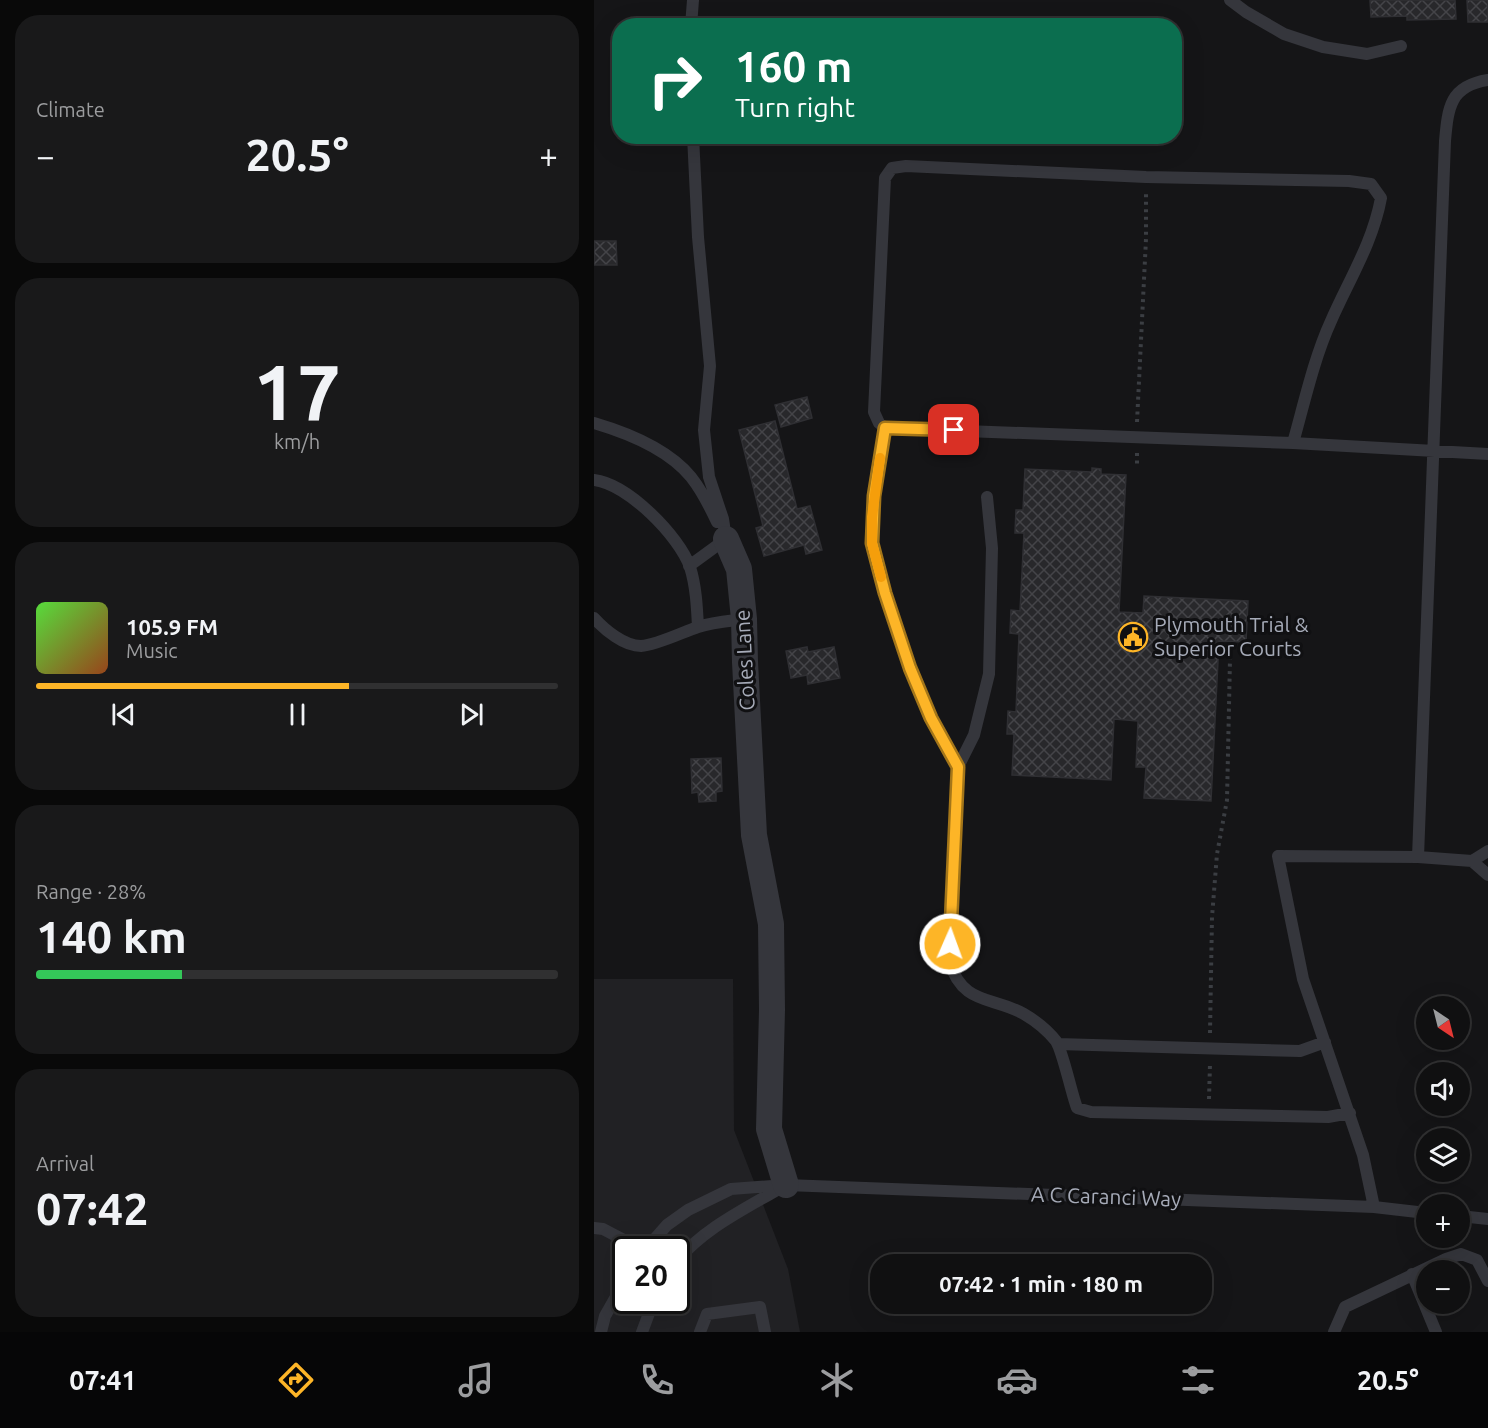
<!DOCTYPE html>
<html lang="en">
<head>
<meta charset="utf-8">
<style>
	body { margin:0; font-family:Ubuntu,sans-serif; background:#19191a; color:#f1f3f6; height:100vh; display:flex; flex-direction:column; font-size:22px; white-space:nowrap }
	* { box-sizing:border-box; margin:0 }
	p { font-size:20px; color:#9c9d9f }
	.icon { flex:none; width:33px; height:33px; fill:none; stroke:currentColor; stroke-width:2; stroke-linecap:round; stroke-linejoin:round }
	.map { position:relative; flex:1; overflow:hidden }
	.side { display:flex; flex-direction:column; gap:15px; padding:15px; background:#090909; width:594px }
	.side>* { flex:none }
	.top-card { position:absolute; left:18px; top:18px; width:570px; height:126px; border-radius:24px; box-shadow:0 6px 24px #0002,0 0 0 2px #303031; background:#0b6e4f; color:#fff; overflow:hidden }
	.needle { width:39px; rotate:145deg }
	.fabs { position:absolute; left:822px; top:996px; display:grid; gap:12px }
	.fabs a { display:grid; place-items:center; width:54px; height:54px; border-radius:50%; background:#101011; box-shadow:0 6px 24px #0002,0 0 0 2px #303031; font-size:30px }
	.speed { position:absolute; left:18px; top:1236px; display:flex; gap:12px; font-size:30px; font-weight:700; text-align:center }
	.speed>* { display:grid; place-content:center; width:78px; height:78px; border-radius:50%; background:#101011; box-shadow:0 6px 24px #0002,0 0 0 2px #303031; line-height:1 }
	.speed .limit { border:3px solid #111; border-radius:9px; background:#fff; color:#111 }
	.pin { position:absolute; display:grid; place-items:center; width:51px; height:51px; color:#fff; margin:-26px; border-radius:12px; box-shadow:0 3px 9px #0006 }
	.me { position:absolute; width:66px; margin:-33px; rotate:2deg; stroke-linejoin:round; filter:drop-shadow(0 0 4px #0008) }
	.turn { display:flex; align-items:center; gap:21px; height:126px; padding:0 24px; font-size:27px }
	.turn .icon { width:78px; height:78px; stroke-width:2.5 }
	.turn b { display:block; font-size:42px; line-height:51px }
	.big { font-size:45px; font-weight:600; line-height:1.1 }
	.side .widget { flex:1; display:flex; flex-direction:column; justify-content:center; gap:9px; min-width:0; padding:0 21px; border-radius:24px; background:#19191a }
	.side .dial { align-items:center; gap:0 }
	.dial b { font-size:78px; line-height:1 }
	.song { display:flex; align-items:center; gap:18px }
	.cover { width:72px; height:72px; border-radius:9px; background:linear-gradient(135deg,hsl(110 70% 55%),hsl(20 70% 35%)) }
	.played { height:6px; border-radius:3px; background:linear-gradient(90deg,#fdb527 60%,#303031 60%) }
	.keys { display:flex; justify-content:space-around; direction:ltr }
	.heat { display:flex; justify-content:space-between; align-items:center; font-size:33px; direction:ltr }
	.charge { height:9px; border-radius:4px; background:linear-gradient(90deg,#34c759 28%,#303031 0) }
	.trip { position:absolute; left:276px; top:1254px; width:342px; height:60px; border-radius:24px; background:#101011; box-shadow:0 6px 24px #0002,0 0 0 2px #303031; font-weight:600; line-height:60px; text-align:center }
	.tabs { display:flex; height:96px; justify-content:space-around; align-items:center; background:#060607; color:#9c9d9f }
	.tabs .icon { width:42px; height:42px }
	.tabs .active { color:#fdb527 }
	.tabs b { font-size:27px; color:#f1f3f6 }
	main { display:flex; flex:1; min-height:0 }
	.map>svg:first-child { display:block }
</style>
</head>
<body>
<main>
<section class="side">
<div class="widget"><p>Climate</p>
<div class="heat"><a>−</a><b class="big">20.5°</b><a>+</a></div>
</div>
<div class="widget dial"><b>17</b><p>km/h</p></div>
<div class="widget">
<div class="song"><i class="cover"></i><div><b>105.9 FM</b><p>Music</p></div></div>
<div class="played"></div>
<div class="keys"><svg class="icon" aria-label="previous" viewBox="0 0 24 24"><path d="M18 5L8 12l10 7zM5 5v14"/></svg><svg class="icon" aria-label="pause" viewBox="0 0 24 24"><path d="M8 5v14M16 5v14"/></svg><svg class="icon" aria-label="next" viewBox="0 0 24 24"><path d="M6 5l10 7-10 7zM19 5v14"/></svg></div>
</div>
<div class="widget"><p>Range · 28%</p><b class="big">140 km</b><div class="charge"></div></div>
<div class="widget"><p>Arrival</p><b class="big">07:42</b></div>
</section>
<div class="map">
<svg width="894" height="1332" viewBox="0 0 894 1332">
	<defs>
		<pattern id="building-cross-hatch" width="8" height="8" patternUnits="userSpaceOnUse" patternTransform="scale(1.5)"><rect width="8" height="8" fill="#28282b"/><path d="M0 0l8 8M0 8l8-8" fill="none" stroke="#444448"/></pattern>
	</defs>
	<rect width="100%" height="100%" fill="#151517"/>
	<path fill="#212124" fill-rule="evenodd" d="M 0,979 L 139,979 L 140,1130 L 194,1269 L 206,1332 L 0,1332 ZM 32,1250 L 82,1250 L 82,1300 L 32,1300 Z"/>
	<path fill="url(#building-cross-hatch)" stroke="#2f2f33" stroke-width="1.5" d="M 776,0 L 861,0 L 862,19 L 813,20 L 813,16 L 777,17 Z
		M 873,0 L 894,0 L 894,22 L 874,22 Z
		M 0,241 L 22,241 L 23,265 L 0,265 Z
		M 213,397 L 218,418 L 187,427 L 181,405 Z
		M 181,421 L 203,509 L 216,506 L 228,550 L 212,554 L 210,545 L 170,556 L 162,528 L 169,526 L 145,430 Z
		M 498,468 L 507,469 L 507,474 L 532,475 L 525,612 L 549,613 L 550,596 L 654,601 L 652,642 L 625,641 L 617,801 L 550,798 L 552,767 L 542,767 L 544,721 L 520,719 L 517,780 L 418,775 L 420,734 L 413,734 L 414,711 L 422,712 L 425,634 L 416,633 L 417,610 L 426,611 L 430,533 L 421,533 L 422,510 L 429,510 L 431,469 L 498,472 Z
		M 213,647 L 214,652 L 240,647 L 246,678 L 214,684 L 213,675 L 197,678 L 192,651 Z
		M 127,758 L 128,791 L 122,792 L 122,801 L 105,802 L 104,792 L 98,793 L 97,759 Z"/>
	<g fill="none" stroke-linecap="round" stroke-linejoin="round">
		<path stroke="#3b3e43" stroke-width="4" stroke-dasharray="3 4.5" stroke-linecap="butt" d="M 543,422 L 552,239 L 552,192
			M 543,453 L 543,465
			M 616,1033 L 618,917 L 623,854 L 633,800 L 636,659
			M 615,1099 L 616,1064"/>
		<path stroke="#35363c" stroke-width="12" d="M 636,0 L 652,12 L 690,34 L 729,47 L 773,54 L 807,46
			M 97,26 L 99,0
			M 99,136 L 104,237 L 116,366 L 110,430 L 115,477 L 129,519 L 132,539
			M 0,423 C 34,433 74,449 97,477 C 108,491 116,507 123,522
			M 291,428 L 282,476 L 278,517 L 278,543 L 291,593 L 316,668 L 337,718 L 364,767
			M 699,443 C 710,404 720,358 737,321 C 755,280 779,242 787,198 L 777,184 L 755,181 L 552,177 L 312,166 L 298,168 L 291,178 L 280,412 L 285,423 L 291,428 L 699,443 L 894,454
			M 0,480 C 34,484 85,536 96,567 C 102,586 103,607 104,627
			M 393,497 L 398,548 L 395,674 L 380,735 L 364,767 L 355,961 C 369,1006 398,996 430,1014 C 442,1021 454,1031 462,1041 C 469,1052 477,1092 483,1108 L 497,1112 L 734,1117 L 756,1113
			M 95,566 L 132,539
			M 0,618 C 11,630 30,646 47,646 C 63,645 89,632 104,627 C 119,622 135,621 150,619
			M 824,857 L 851,141 C 854,107 856,86 894,80
			M 878,861 L 894,875
			M 464,1044 L 706,1051 L 731,1042
			M 780,1207 L 769,1155 L 709,979 L 684,856 L 824,857 L 878,861 L 894,851
			M 866,1216 L 894,1219
			M 0,1228 L 9,1229 L 49,1250
			M 51,1250 L 73,1225 L 94,1210 L 137,1189 L 192,1185 L 780,1207 L 832,1213
			M 82,1262 C 110,1228 151,1209 188,1187
			M 818,1274 L 842,1332
			M 7,1332 L 11,1316 L 32,1279
			M 48,1332 L 60,1300
			M 106,1332 L 113,1314 L 166,1307 L 171,1332
			M 740,1332 L 751,1307 L 852,1259 L 867,1254 L 883,1260 L 894,1281"/>
		<path stroke="#35363c" stroke-width="26" d="M 132,539 L 145,569 L 150,619 L 151,662 L 160,835 L 177,924 L 178,1010 L 175,1129 L 192,1185"/>
	</g>
	<g fill="none" stroke-linecap="round" stroke-linejoin="round">
		<g stroke="#a47619" stroke-width="15">
			<path id="route" d="M 356,944 L 364,767 L 337,718 L 316,668 L 291,593 L 278,543 L 280,496 L 291,428 L 360,430"/>
		</g>
		<use href="#route" stroke="#fdb527" stroke-width="10"/>
		<path stroke="#f59e0b" stroke-width="10" d="M 286,458 L 278,517 L 278,543 L 287,577"/>
	</g>
	<defs>
		<g id="civic-ring" transform="scale(1.5)"><circle r="9.5" fill="#101012" stroke="#fdb527" stroke-width="1.5"/><path d="M-.6-6.5H3V-4.5H.6V-3L4-1V1h2V6H-6V1h2V-1L-.6-3ZM-1.2 2.5V6h2.4V2.5Z" fill="#fdb527"/></g>
	</defs>
	<g fill-rule="evenodd">
		<use href="#civic-ring" x="539" y="637"/>
	</g>
	<g text-anchor="middle" stroke-width="6" stroke-linejoin="round" paint-order="stroke">
		<g font-size="21" fill="#a6abb8" stroke="#101012" text-anchor="start">
			<text x="560" y="632">Plymouth Trial &amp;<tspan x="560" dy="24">Superior Courts</tspan></text>
		</g>
		<g font-size="21" fill="#a6abb8" stroke="#101012">
			<text transform="translate(151 660) rotate(-93)" y="7">Coles Lane</text>
			<text transform="translate(512 1197) rotate(2)" y="7">A C Caranci Way</text>
		</g>
	</g>
</svg>
<div class="fabs">
<a><svg class="needle" viewBox="-14 -14 28 28"><path d="M0-13l5 13h-10z" fill="#e53935"/><path d="M0 13l5-13h-10z" fill="#9c9d9f"/></svg></a>
<a><svg class="icon" aria-label="sound" viewBox="0 0 24 24"><path d="M4 9h4l5-4v14l-5-4H4zM17 9q2 3 0 6"/></svg></a>
<a><svg class="icon" aria-label="layers" viewBox="0 0 24 24"><path d="M12 4l9 5-9 5-9-5zM3 14l9 5 9-5"/></svg></a>
<a>+</a>
<a>−</a>
</div>
<div class="speed"><div class="limit">20</div></div>
<div class="pin" style="left:360px;top:430px;background:#d93025"><svg class="icon" aria-label="arrive" viewBox="0 0 24 24"><path d="M6 21V4h12l-3 4 3 4H6"/></svg></div>
<svg class="me" style="left:356px;top:944px" viewBox="-20 -20 40 40"><circle r="17" fill="#fdb527" stroke="#fff" stroke-width="3"/><path d="M0-11L8 9 0 5-8 9z" fill="#fff"/></svg>
<div class="trip">07:42 · 1 min · 180 m</div>
<div class="top-card">
<div class="turn"><svg class="icon" aria-label="right" viewBox="0 0 24 24"><path d="M7 20v-9h11M14 6l5 5-5 5"/></svg><div><b>160 m</b>Turn right</div></div>
</div>
</div>
</main>
<nav class="tabs">
<b>07:41</b>
<svg class="icon active" aria-label="directions" viewBox="0 0 24 24"><path d="M12 3l9 9-9 9-9-9zM9 14v-3h6M13 9l2 2-2 2"/></svg>
<svg class="icon" aria-label="music" viewBox="0 0 24 24"><path d="M9 18V5l10-2v13"/><circle cx="6" cy="18" r="3"/><circle cx="16" cy="16" r="3"/></svg>
<svg class="icon" aria-label="phone" viewBox="0 0 24 24"><path d="M5 4h4l2 5-3 2q2 4 5 5l2-3 5 2v4C11 20 4 13 5 4z"/></svg>
<svg class="icon" aria-label="climate" viewBox="0 0 24 24"><path d="M12 3v18M4 7l16 10M4 17L20 7"/></svg>
<svg class="icon" aria-label="car" viewBox="0 0 24 24"><path d="M5 17H2v-5l4-1 3-4h7l3 4 3 1v5h-3M9 17h6M6 11h13"/><circle cx="7" cy="17" r="2"/><circle cx="17" cy="17" r="2"/></svg>
<svg class="icon" aria-label="filters" viewBox="0 0 24 24"><path d="M4 7h16M4 17h16"/><circle cx="9" cy="7" r="2"/><circle cx="15" cy="17" r="2"/></svg>
<b>20.5°</b>
</nav>
</body>
</html>
